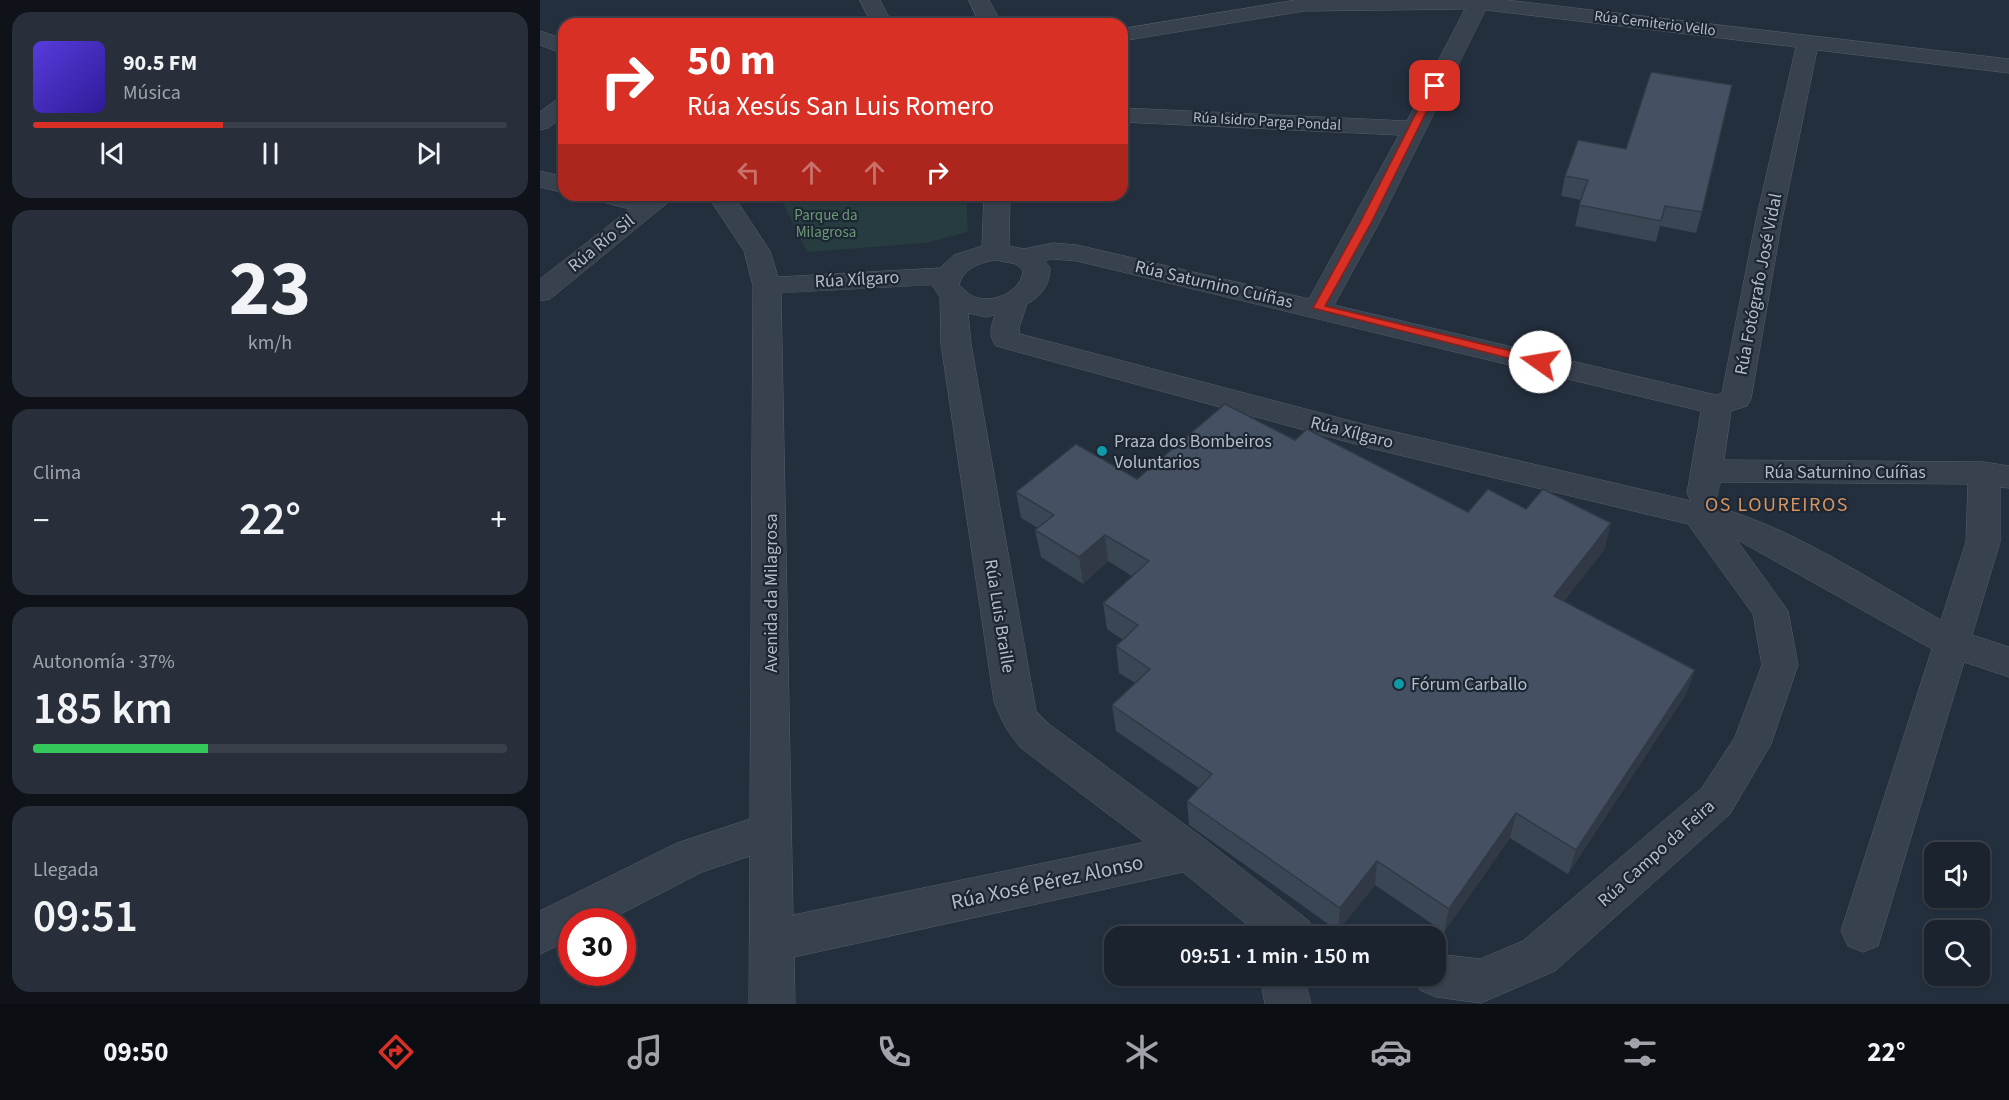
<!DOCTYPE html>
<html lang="es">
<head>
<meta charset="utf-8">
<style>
	body { margin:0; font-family:"Source Sans 3",sans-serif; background:#282f3a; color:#f1f3f6; height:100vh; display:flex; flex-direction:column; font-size:22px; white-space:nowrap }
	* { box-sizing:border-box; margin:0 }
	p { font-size:20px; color:#a0a4aa }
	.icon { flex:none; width:33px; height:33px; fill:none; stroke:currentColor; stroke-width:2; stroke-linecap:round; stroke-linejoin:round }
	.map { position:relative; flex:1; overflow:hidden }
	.panel { display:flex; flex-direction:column; gap:12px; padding:12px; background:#0f1319; width:540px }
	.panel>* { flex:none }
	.hud { position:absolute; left:18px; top:18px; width:570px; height:183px; border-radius:18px; box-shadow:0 2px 4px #0004,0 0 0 2px #39404a; background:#d93025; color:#fff; overflow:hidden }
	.controls { position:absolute; left:1384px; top:842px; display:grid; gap:12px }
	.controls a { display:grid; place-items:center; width:66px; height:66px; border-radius:12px; background:#1b232e; box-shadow:0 2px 4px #0004,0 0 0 2px #39404a; font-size:30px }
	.speed { position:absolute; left:18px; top:908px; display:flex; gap:12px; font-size:30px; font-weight:700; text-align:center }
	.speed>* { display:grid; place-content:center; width:78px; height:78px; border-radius:50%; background:#1b232e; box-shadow:0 2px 4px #0004,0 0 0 2px #39404a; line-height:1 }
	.speed .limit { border:9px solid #d22; background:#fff; color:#111 }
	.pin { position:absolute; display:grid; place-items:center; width:51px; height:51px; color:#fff; margin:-26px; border-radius:12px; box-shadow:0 3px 9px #0006 }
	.me { position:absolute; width:66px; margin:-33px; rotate:283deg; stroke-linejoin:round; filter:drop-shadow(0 0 4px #0008) }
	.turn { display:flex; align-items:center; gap:21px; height:126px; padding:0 30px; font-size:27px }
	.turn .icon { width:78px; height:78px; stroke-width:2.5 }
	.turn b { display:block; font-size:42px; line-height:51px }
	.lanes { display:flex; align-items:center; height:57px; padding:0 30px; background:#0003; justify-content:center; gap:30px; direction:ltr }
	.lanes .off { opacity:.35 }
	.big { font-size:45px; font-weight:600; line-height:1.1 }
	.panel .widget { flex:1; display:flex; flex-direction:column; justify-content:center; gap:9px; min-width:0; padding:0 21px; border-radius:18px; background:#282f3a }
	.panel .dial { align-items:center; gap:0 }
	.dial b { font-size:78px; line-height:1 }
	.song { display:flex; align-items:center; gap:18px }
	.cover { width:72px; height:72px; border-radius:9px; background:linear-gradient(135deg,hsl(250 70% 55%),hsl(250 70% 35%)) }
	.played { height:6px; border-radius:3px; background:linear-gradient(90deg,#d93025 40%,#39404a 40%) }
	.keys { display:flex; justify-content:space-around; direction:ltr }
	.heat { display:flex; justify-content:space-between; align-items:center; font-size:33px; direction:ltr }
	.charge { height:9px; border-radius:4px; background:linear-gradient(90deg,#34c759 37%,#39404a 0) }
	.trip { position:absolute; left:564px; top:926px; width:342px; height:60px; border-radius:18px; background:#1b232e; box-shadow:0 2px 4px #0004,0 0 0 2px #39404a; font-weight:600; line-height:60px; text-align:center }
	.tabs { display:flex; height:96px; justify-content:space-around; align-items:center; background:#0b0e12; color:#a0a4aa }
	.tabs .icon { width:42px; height:42px }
	.tabs .on { color:#d93025 }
	.tabs b { font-size:27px; color:#f1f3f6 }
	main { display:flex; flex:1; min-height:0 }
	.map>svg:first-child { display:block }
</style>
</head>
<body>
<main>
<section class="panel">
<div class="widget">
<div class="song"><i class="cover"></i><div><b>90.5 FM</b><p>Música</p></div></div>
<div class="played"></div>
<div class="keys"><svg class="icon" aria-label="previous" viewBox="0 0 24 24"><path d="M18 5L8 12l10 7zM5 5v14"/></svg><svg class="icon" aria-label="pause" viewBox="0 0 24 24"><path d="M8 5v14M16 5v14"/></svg><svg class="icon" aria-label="next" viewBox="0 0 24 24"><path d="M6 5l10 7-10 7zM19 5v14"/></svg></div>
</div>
<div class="widget dial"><b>23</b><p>km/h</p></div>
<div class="widget"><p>Clima</p>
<div class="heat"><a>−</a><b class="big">22°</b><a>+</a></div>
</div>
<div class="widget"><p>Autonomía · 37%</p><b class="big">185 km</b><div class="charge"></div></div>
<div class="widget"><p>Llegada</p><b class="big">09:51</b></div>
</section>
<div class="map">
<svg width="1469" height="1004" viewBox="0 0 1469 1004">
	<rect width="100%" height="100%" fill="#242f3e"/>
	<path fill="#263c3f" d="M 239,195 L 426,195 L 428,232 L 385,243 L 267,252 Z"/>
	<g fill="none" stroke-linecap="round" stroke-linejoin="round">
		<g stroke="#565f6c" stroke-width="1">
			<path id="minor" d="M 320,0 L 340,0 L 348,16 L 363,19 L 366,24 L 332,24 Z
				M 429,0 L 449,0 L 462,24 L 440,24 Z
				M 756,0 L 966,0 L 1469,59 L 1469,73 L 1277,50 L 1242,220 L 1211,399 L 1207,406 L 1191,411 L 1184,460 L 1444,462 L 1469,466 L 1469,488 L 1460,487 L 1460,542 L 1432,635 L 1469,647 L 1469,677 L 1424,662 L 1338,946 L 1323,952 L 1308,946 L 1301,931 L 1392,649 L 1196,539 L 1248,611 L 1258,665 L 1231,744 L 1190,814 L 1015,971 L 941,1003 L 896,997 L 880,990 L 874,975 L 896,975 L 896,954 L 940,959 L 983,941 L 1162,788 L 1195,737 L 1222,665 L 1213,614 L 1148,524 L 830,448 L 456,346 C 448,335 451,327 455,315 L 446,317 L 428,313 L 431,344 L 496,711 L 509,724 L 664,839 L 769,921 L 776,936 L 721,936 L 643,872 L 254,957 L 255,1004 L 209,1004 L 210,856 L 162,872 L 67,921 L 32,921 L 32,939 L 0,954 L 0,911 L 137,843 L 210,819 L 213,286 L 204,251 L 167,195 L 193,195 L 230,251 L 238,277 L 400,268 L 414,255 L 442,246 L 444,195 L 470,195 L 469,246 L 484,249 L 513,243 L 537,245 L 769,299 L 859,135 L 582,122 L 582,108 L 867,121 L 925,9 L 764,11 L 582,41 L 582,29 ZM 946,10 L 1256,47 L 1216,220 L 1182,393 L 1176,395 L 794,305 L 840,221 ZM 513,259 L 537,261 L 1161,411 L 1147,493 L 1151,501 L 830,426 L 480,334 L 479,328 L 487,304 C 502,296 510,284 510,268 L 505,261 ZM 455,260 L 476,264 L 483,270 C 482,291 454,304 435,297 C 429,295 424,289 419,285 C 424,268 439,263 455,260 ZM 392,285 L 400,297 L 401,344 L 454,701 C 461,720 468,733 481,748 L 605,842 L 253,915 L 241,293 ZM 1181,482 L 1428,484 L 1426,542 L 1401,620 C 1328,579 1246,523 1165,504 L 1175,501 Z
				M 0,31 L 24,39 L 24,54 L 0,45 Z
				M 24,98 L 24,116 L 8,128 L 0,130 L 0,112 L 16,100 Z
				M 0,171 L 24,177 L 24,193 L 0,187 Z
				M 51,195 L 94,195 L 105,198 L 108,195 L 137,195 L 10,299 L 0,301 L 0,279 L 90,209 L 55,200 Z
				M 724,975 L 768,975 L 765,982 L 771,1004 L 725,1004 L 721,982 Z"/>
		</g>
		<path stroke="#44595c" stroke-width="3" stroke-dasharray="3 3" stroke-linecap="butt" d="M 256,195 L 278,200 L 295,195"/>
		<use href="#minor" fill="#38414e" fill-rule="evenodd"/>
	</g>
	<path fill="#3b4654" d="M 1086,149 L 1162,212 L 1156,233 L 1120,226 L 1116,242 L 1035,226 L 1041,200 L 1021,196 L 1025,176 Z
		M 755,440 L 928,512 L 986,509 L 1071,523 L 1064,550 L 1024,601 L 1155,670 L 1145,696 L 1028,874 L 970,838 L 904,932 L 835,885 L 798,931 L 649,825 L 647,801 L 659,788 L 576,731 L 572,705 L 595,683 L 579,673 L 576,646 L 583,640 L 567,629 L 563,603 L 592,576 L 568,561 L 543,584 L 501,557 L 495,530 L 498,528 L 481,518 L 476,492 L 597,479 Z"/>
	<path fill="#303945" d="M 1071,523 L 1064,550 L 1008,622 L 1014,596 Z
		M 565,535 L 568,561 L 543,584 L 539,557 Z
		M 1155,670 L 1145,696 L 1028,874 L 1036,850 Z
		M 976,813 L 970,838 L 904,932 L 909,909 Z
		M 837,861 L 835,885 L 798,931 L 800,908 Z"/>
	<path fill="#455162" stroke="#303945" stroke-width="1.5" d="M 1111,72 L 1192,85 L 1162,212 L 1125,206 L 1121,221 L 1039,205 L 1048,180 L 1025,176 L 1038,140 L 1086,149 Z
		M 685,404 L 755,440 L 767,429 L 928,512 L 948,489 L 986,509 L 1003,489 L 1071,523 L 1014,596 L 1155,670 L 1036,850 L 976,813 L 909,909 L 837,861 L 800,908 L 647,801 L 672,774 L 572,705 L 610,669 L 576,646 L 598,625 L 563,603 L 609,561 L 565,535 L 539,557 L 495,530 L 514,515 L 476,492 L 536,444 L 597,479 Z"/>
	<path fill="#d93025" stroke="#8d1f18" stroke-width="1.5" d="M 895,83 L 899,86 L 832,221 L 785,306 L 1000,358 L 1006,362 L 1004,365 L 1000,366 L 773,308 L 821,221 L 890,86 Z"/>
	<g fill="#0f9aa8" stroke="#1d2633" stroke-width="2">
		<circle cx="562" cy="451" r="6"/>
		<circle cx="859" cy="684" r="6"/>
	</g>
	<g text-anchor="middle" stroke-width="4.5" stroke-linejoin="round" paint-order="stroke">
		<g font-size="15" fill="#b4bcc9" stroke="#1d2633">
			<text transform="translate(1115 23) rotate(7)" y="5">Rúa Cemiterio Vello</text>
			<text transform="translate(727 121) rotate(3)" y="5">Rúa Isidro Parga Pondal</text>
		</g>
		<g font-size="15" fill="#6b9a76" stroke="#1d2633">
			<text x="286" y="220">Parque da<tspan x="286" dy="17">Milagrosa</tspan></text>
		</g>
		<g font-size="18" fill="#b4bcc9" stroke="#1d2633">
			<text transform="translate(61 243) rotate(-39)" y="6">Rúa Río Sil</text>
			<text transform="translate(317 279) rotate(-3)" y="6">Rúa Xílgaro</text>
			<text transform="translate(674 284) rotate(13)" y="6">Rúa Saturnino Cuíñas</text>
			<text transform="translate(1218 284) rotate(-79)" y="6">Rúa Fotógrafo José Vidal</text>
			<text transform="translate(812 432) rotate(14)" y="6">Rúa Xílgaro</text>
			<text x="1305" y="478">Rúa Saturnino Cuíñas</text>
			<text transform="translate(231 593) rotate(-90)" y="6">Avenida da Milagrosa</text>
			<text transform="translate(460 616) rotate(81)" y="6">Rúa Luis Braille</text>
			<text transform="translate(1116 853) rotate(-42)" y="6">Rúa Campo da Feira</text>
		</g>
		<g font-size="18" fill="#b4bcc9" stroke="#1d2633" text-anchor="start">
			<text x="574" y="447">Praza dos Bombeiros<tspan x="574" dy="21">Voluntarios</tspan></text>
			<text x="871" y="690">Fórum Carballo</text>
		</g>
		<g font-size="20" letter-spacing="1.5" fill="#d59563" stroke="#1d2633">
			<text x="1237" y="511">OS LOUREIROS</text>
		</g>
		<g font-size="21" fill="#b4bcc9" stroke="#1d2633">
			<text transform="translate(507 882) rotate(-12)" y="7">Rúa Xosé Pérez Alonso</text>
		</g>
	</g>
</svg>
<div class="controls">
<a><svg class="icon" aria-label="sound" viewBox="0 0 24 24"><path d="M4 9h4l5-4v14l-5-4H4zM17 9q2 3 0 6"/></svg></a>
<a><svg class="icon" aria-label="search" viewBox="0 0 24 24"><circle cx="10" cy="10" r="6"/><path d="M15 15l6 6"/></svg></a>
</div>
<div class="speed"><div class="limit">30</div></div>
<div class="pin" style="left:895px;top:86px;background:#d93025"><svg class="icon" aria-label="arrive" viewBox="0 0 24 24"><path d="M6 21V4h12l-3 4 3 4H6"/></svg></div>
<svg class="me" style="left:1000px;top:362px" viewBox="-20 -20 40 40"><circle r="19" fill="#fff"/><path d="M0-13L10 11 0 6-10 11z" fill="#d93025"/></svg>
<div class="trip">09:51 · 1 min · 150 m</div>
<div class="hud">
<div class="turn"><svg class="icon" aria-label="right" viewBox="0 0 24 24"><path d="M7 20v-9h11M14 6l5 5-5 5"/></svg><div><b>50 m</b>Rúa Xesús San Luis Romero</div></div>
<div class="lanes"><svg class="icon off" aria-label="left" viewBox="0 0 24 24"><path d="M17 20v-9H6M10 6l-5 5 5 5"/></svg><svg class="icon off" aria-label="ahead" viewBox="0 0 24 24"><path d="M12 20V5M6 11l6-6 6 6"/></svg><svg class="icon off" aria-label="ahead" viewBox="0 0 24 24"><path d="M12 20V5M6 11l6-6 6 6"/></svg><svg class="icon" aria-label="right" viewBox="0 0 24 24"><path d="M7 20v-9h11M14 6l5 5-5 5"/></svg></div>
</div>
</div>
</main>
<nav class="tabs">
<b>09:50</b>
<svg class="icon on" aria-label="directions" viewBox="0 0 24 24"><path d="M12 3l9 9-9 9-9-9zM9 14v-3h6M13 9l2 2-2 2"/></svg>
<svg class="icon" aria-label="music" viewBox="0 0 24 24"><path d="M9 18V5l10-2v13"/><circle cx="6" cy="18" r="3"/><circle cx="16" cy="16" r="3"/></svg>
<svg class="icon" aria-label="phone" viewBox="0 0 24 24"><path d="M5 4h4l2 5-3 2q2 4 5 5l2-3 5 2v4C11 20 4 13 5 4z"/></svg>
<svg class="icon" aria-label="climate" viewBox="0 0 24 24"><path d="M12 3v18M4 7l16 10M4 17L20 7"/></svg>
<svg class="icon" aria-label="car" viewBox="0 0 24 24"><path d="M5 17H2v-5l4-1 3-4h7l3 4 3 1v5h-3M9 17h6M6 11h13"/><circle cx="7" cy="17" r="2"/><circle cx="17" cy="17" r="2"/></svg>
<svg class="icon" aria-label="filters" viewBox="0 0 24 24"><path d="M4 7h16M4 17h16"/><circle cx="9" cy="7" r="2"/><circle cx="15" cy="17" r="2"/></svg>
<b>22°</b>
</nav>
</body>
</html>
